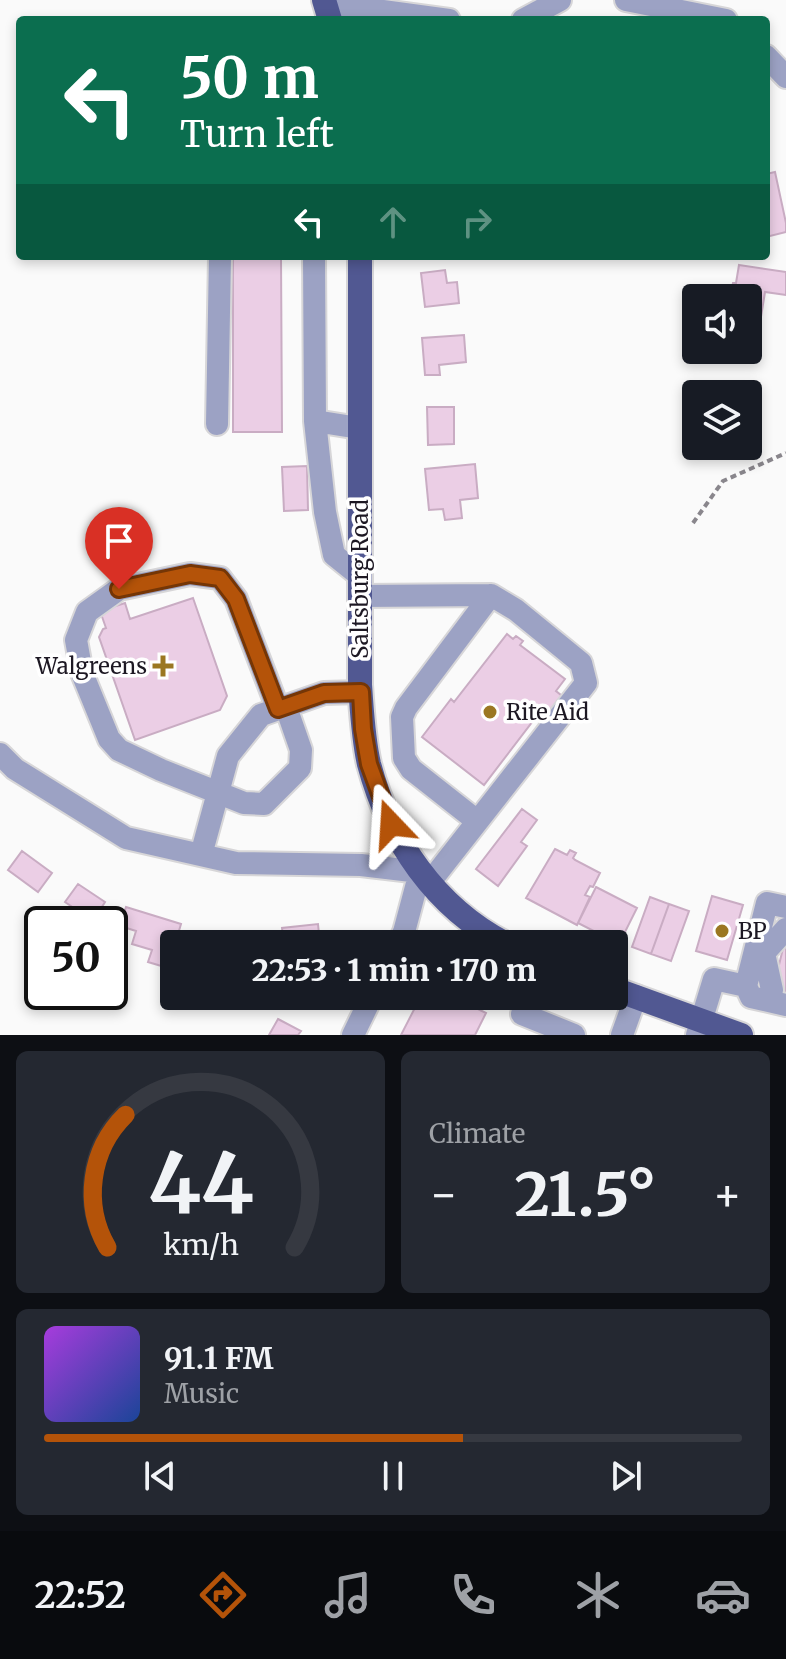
<!DOCTYPE html>
<html lang="en">
<head>
<meta charset="utf-8">
<style>
	body { margin:0; font-family:Merriweather,serif; background:#242831; color:#f1f3f6; height:100vh; display:flex; flex-direction:column; font-size:30px; white-space:nowrap }
	* { box-sizing:border-box; margin:0 }
	p { font-size:26px; color:#9ea1a6 }
	.icon { flex:none; width:44px; height:44px; fill:none; stroke:currentColor; stroke-width:2; stroke-linecap:round; stroke-linejoin:round }
	.map { position:relative; height:1035px; overflow:hidden }
	.side { display:flex; flex-direction:column; gap:16px; padding:16px; background:#0d0f14; flex:1 }
	.side>* { flex:none }
	.guide { position:absolute; left:16px; top:16px; width:754px; height:244px; border-radius:8px; box-shadow:0 4px 12px #0003; background:#0b6e4f; color:#fff; overflow:hidden }
	.tools { position:absolute; left:682px; top:284px; display:grid; gap:16px }
	.tools a { display:grid; place-items:center; width:80px; height:80px; border-radius:8px; background:#171b24; box-shadow:0 4px 12px #0003; font-size:40px }
	.speed { position:absolute; left:24px; top:906px; display:flex; gap:16px; font-size:40px; font-weight:700; text-align:center }
	.speed>* { display:grid; place-content:center; width:104px; height:104px; border-radius:50%; background:#171b24; box-shadow:0 4px 12px #0003; line-height:1 }
	.speed .limit { border:4px solid #111; border-radius:12px; background:#fff; color:#111 }
	.pin { position:absolute; display:grid; place-items:center; width:68px; height:68px; color:#fff; margin:-82px -34px; border-radius:50% 50% 50% 0; rotate:-45deg; box-shadow:0 0 8px #0007 }
	.pin .icon { rotate:45deg }
	.me { position:absolute; width:88px; margin:-44px; rotate:340deg; stroke-linejoin:round; filter:drop-shadow(0 0 6px #0008) }
	.turn { display:flex; align-items:center; gap:28px; height:168px; padding:0 32px; font-size:36px }
	.turn .icon { width:104px; height:104px; stroke-width:2.5 }
	.turn b { display:block; font-size:56px; line-height:68px }
	.lanes { display:flex; align-items:center; height:76px; padding:0 32px; background:#0003; justify-content:center; gap:40px; direction:ltr }
	.lanes .off { opacity:.35 }
	.big { font-size:60px; font-weight:800; line-height:1.1 }
	.side .tile { flex:1; display:flex; flex-direction:column; justify-content:center; gap:12px; min-width:0; padding:0 28px; border-radius:12px; background:#242831 }
	.side .dial { align-items:center; gap:0 }
	.dial svg { height:208px; overflow:visible; fill:none; stroke:#363941; stroke-width:7; stroke-linecap:round; text-anchor:middle }
	.dial text { fill:#f1f3f6; stroke:none }
	.song { display:flex; align-items:center; gap:24px }
	.cover { width:96px; height:96px; border-radius:12px; background:linear-gradient(135deg,hsl(280 70% 55%),hsl(220 70% 35%)) }
	.played { height:8px; border-radius:4px; background:linear-gradient(90deg,#b45309 60%,#363941 60%) }
	.keys { display:flex; justify-content:space-around; direction:ltr }
	.heat { display:flex; justify-content:space-between; align-items:center; font-size:44px; direction:ltr }
	.side .tiles { flex:1; display:grid; gap:16px; grid-template-columns:1fr 1fr }
	.tile:last-child { grid-column:span 2 }
	.trip { position:absolute; left:160px; top:930px; width:468px; height:80px; border-radius:8px; background:#171b24; box-shadow:0 4px 12px #0003; font-weight:800; line-height:80px; text-align:center }
	.dock { display:flex; height:128px; justify-content:space-around; align-items:center; background:#090b0e; color:#9ea1a6 }
	.dock .icon { width:56px; height:56px }
	.dock .current { color:#b45309 }
	.dock b { font-size:36px; color:#f1f3f6 }
	.map>svg:first-child { display:block }
</style>
</head>
<body>
<div class="map">
<svg width="786" height="1035" viewBox="0 0 786 1035">
	<rect width="100%" height="100%" fill="#fafafa"/>
	<path fill="#ebcee5" stroke="#c9acc3" stroke-width="2" d="M 775,172 L 786,223 L 786,232 L 766,237 L 766,174 Z
		M 233,256 L 281,256 L 282,432 L 233,432 Z
		M 739,265 L 786,272 L 786,295 L 765,292 L 760,323 L 748,321 L 748,298 L 730,298 L 733,283 L 736,283 Z
		M 445,270 L 447,283 L 457,282 L 459,303 L 425,307 L 421,273 Z
		M 464,335 L 466,362 L 439,365 L 440,375 L 425,375 L 422,338 Z
		M 427,407 L 454,407 L 454,444 L 428,445 Z
		M 475,464 L 478,498 L 460,500 L 462,518 L 445,520 L 443,509 L 429,510 L 425,469 Z
		M 307,466 L 308,510 L 284,511 L 282,467 Z
		M 193,598 L 227,696 L 220,710 L 135,740 L 99,637 L 103,629 L 106,628 L 100,611 L 125,603 L 130,619 Z
		M 507,634 L 513,639 L 516,636 L 523,641 L 520,645 L 565,679 L 556,691 L 567,700 L 554,716 L 543,708 L 484,785 L 422,737 L 451,699 L 454,702 Z
		M 522,809 L 537,820 L 521,842 L 527,846 L 498,886 L 476,869 Z
		M 555,849 L 567,855 L 570,850 L 576,853 L 573,858 L 575,860 L 600,873 L 593,887 L 590,886 L 585,895 L 590,897 L 577,925 L 526,898 Z
		M 22,851 L 52,873 L 38,892 L 8,870 Z
		M 78,884 L 105,902 L 93,921 L 65,902 Z
		M 596,887 L 637,908 L 619,944 L 578,923 Z
		M 712,896 L 743,905 L 727,960 L 696,951 Z
		M 650,897 L 669,904 L 651,954 L 632,947 Z
		M 669,904 L 689,911 L 671,961 L 651,954 Z
		M 126,907 L 181,924 L 168,968 L 148,962 L 152,950 L 132,944 L 136,931 L 120,926 Z
		M 318,924 L 320,944 L 284,944 L 282,928 Z
		M 786,936 L 786,1002 L 771,998 Z
		M 421,996 L 452,996 L 486,1013 L 475,1035 L 401,1035 Z
		M 278,1019 L 301,1031 L 298,1035 L 269,1035 Z"/>
	<g fill="none" stroke-linecap="round" stroke-linejoin="round">
		<g stroke="#d7d6d8" stroke-width="26">
			<path id="minor" d="M 626,0 L 726,20
				M 325,3 L 449,20
				M 523,20 L 560,0
				M 766,56 L 786,77
				M 314,256 L 315,421 L 359,428
				M 315,421 L 325,512 L 334,555 L 360,576
				M 217,424 L 220,256
				M 360,596 L 491,595 L 516,610 L 581,663 L 586,683 L 430,882
				M 278,709 L 236,599 L 220,578 L 190,574 L 119,589 L 87,612 L 76,640 L 82,673 L 109,739 L 119,750 L 161,770 L 244,803 L 264,804 L 300,768 L 301,750 L 286,707
				M 0,754 L 15,769 L 126,838 L 236,863 L 361,865 L 420,872 L 404,932 L 398,944
				M 477,821 L 411,769 L 404,758 L 402,717 L 406,708 L 491,595
				M 201,855 L 228,756 L 261,715 L 324,693 L 361,692
				M 764,953 L 772,990
				M 764,953 L 786,929
				M 746,986 L 751,997 L 786,1005
				M 529,996 L 522,1014 L 574,1035
				M 353,1035 L 372,996
				M 622,1035 L 636,996
				M 697,1035 L 714,979 L 746,986 L 767,903 L 786,907"/>
		</g>
		<g stroke="#d7d6d8" stroke-width="28">
			<path id="major" d="M 324,0 L 330,20
				M 360,256 L 360,685 C 362,711 363,738 369,764 C 389,840 436,908 506,944
				M 614,989 L 741,1035"/>
		</g>
		<path stroke="#89868c" stroke-width="4" stroke-dasharray="6 4" stroke-linecap="butt" d="M 693,523 L 723,481 L 786,453"/>
		<use href="#minor" stroke="#9ca2c4" stroke-width="22"/>
		<use href="#major" stroke="#515892" stroke-width="24"/>
	</g>
	<g fill="none" stroke-linecap="round" stroke-linejoin="round">
		<g stroke="#753606" stroke-width="20">
			<path id="route" d="M 119,589 L 190,574 L 220,578 L 236,599 L 278,709 L 324,693 L 361,692 L 363,729 L 369,764 L 391,824"/>
		</g>
		<use href="#route" stroke="#b45309" stroke-width="14"/>
	</g>
	<g fill="#9b7722" stroke="#fff" stroke-width="3">
		<path d="M159 654h8v8h8v8h-8v8h-8v-8h-8v-8h8z"/>
		<circle cx="490" cy="712" r="8"/>
		<circle cx="722" cy="931" r="8"/>
	</g>
	<g text-anchor="middle" stroke-width="7" stroke-linejoin="round" paint-order="stroke">
		<g font-size="22" fill="#1d1823" stroke="#fff">
			<text transform="translate(360 579) rotate(-90)" y="8">Saltsburg Road</text>
		</g>
		<g font-size="22" fill="#1d1823" stroke="#fff" text-anchor="start">
			<text x="147" y="674" text-anchor="end">Walgreens</text>
			<text x="506" y="720">Rite Aid</text>
			<text x="738" y="939">BP</text>
		</g>
	</g>
</svg>
<div class="tools">
<a><svg class="icon" aria-label="sound" viewBox="0 0 24 24"><path d="M4 9h4l5-4v14l-5-4H4zM17 9q2 3 0 6"/></svg></a>
<a><svg class="icon" aria-label="layers" viewBox="0 0 24 24"><path d="M12 4l9 5-9 5-9-5zM3 14l9 5 9-5"/></svg></a>
</div>
<div class="speed"><div class="limit">50</div></div>
<div class="pin" style="left:119px;top:589px;background:#d93025"><svg class="icon" aria-label="arrive" viewBox="0 0 24 24"><path d="M6 21V4h12l-3 4 3 4H6"/></svg></div>
<svg class="me" style="left:391px;top:824px" viewBox="-20 -20 40 40"><path d="M0-17L14 15 0 8-14 15z" fill="#b45309" stroke="#fff" stroke-width="4"/></svg>
<div class="trip">22:53 · 1 min · 170 m</div>
<div class="guide">
<div class="turn"><svg class="icon" aria-label="left" viewBox="0 0 24 24"><path d="M17 20v-9H6M10 6l-5 5 5 5"/></svg><div><b>50 m</b>Turn left</div></div>
<div class="lanes"><svg class="icon" aria-label="left" viewBox="0 0 24 24"><path d="M17 20v-9H6M10 6l-5 5 5 5"/></svg><svg class="icon off" aria-label="ahead" viewBox="0 0 24 24"><path d="M12 20V5M6 11l6-6 6 6"/></svg><svg class="icon off" aria-label="right" viewBox="0 0 24 24"><path d="M7 20v-9h11M14 6l5 5-5 5"/></svg></div>
</div>
</div>
<section class="side">
<div class="tiles">
<div class="tile dial"><svg viewBox="0 0 100 80">
<path d="M14 69A42 42 0 1 1 86 69"/>
<path d="M14 69A42 42 0 0 1 21 18" stroke="#b45309"/>
<text x="50" y="56" font-size="32" font-weight="700">44</text>
<text x="50" y="72" font-size="11">km/h</text>
</svg></div>
<div class="tile"><p>Climate</p>
<div class="heat"><a>−</a><b class="big">21.5°</b><a>+</a></div>
</div>
<div class="tile">
<div class="song"><i class="cover"></i><div><b>91.1 FM</b><p>Music</p></div></div>
<div class="played"></div>
<div class="keys"><svg class="icon" aria-label="previous" viewBox="0 0 24 24"><path d="M18 5L8 12l10 7zM5 5v14"/></svg><svg class="icon" aria-label="pause" viewBox="0 0 24 24"><path d="M8 5v14M16 5v14"/></svg><svg class="icon" aria-label="next" viewBox="0 0 24 24"><path d="M6 5l10 7-10 7zM19 5v14"/></svg></div>
</div>
</div>
</section>
<nav class="dock">
<b>22:52</b>
<svg class="icon current" aria-label="directions" viewBox="0 0 24 24"><path d="M12 3l9 9-9 9-9-9zM9 14v-3h6M13 9l2 2-2 2"/></svg>
<svg class="icon" aria-label="music" viewBox="0 0 24 24"><path d="M9 18V5l10-2v13"/><circle cx="6" cy="18" r="3"/><circle cx="16" cy="16" r="3"/></svg>
<svg class="icon" aria-label="phone" viewBox="0 0 24 24"><path d="M5 4h4l2 5-3 2q2 4 5 5l2-3 5 2v4C11 20 4 13 5 4z"/></svg>
<svg class="icon" aria-label="climate" viewBox="0 0 24 24"><path d="M12 3v18M4 7l16 10M4 17L20 7"/></svg>
<svg class="icon" aria-label="car" viewBox="0 0 24 24"><path d="M5 17H2v-5l4-1 3-4h7l3 4 3 1v5h-3M9 17h6M6 11h13"/><circle cx="7" cy="17" r="2"/><circle cx="17" cy="17" r="2"/></svg>
</nav>
</body>
</html>
